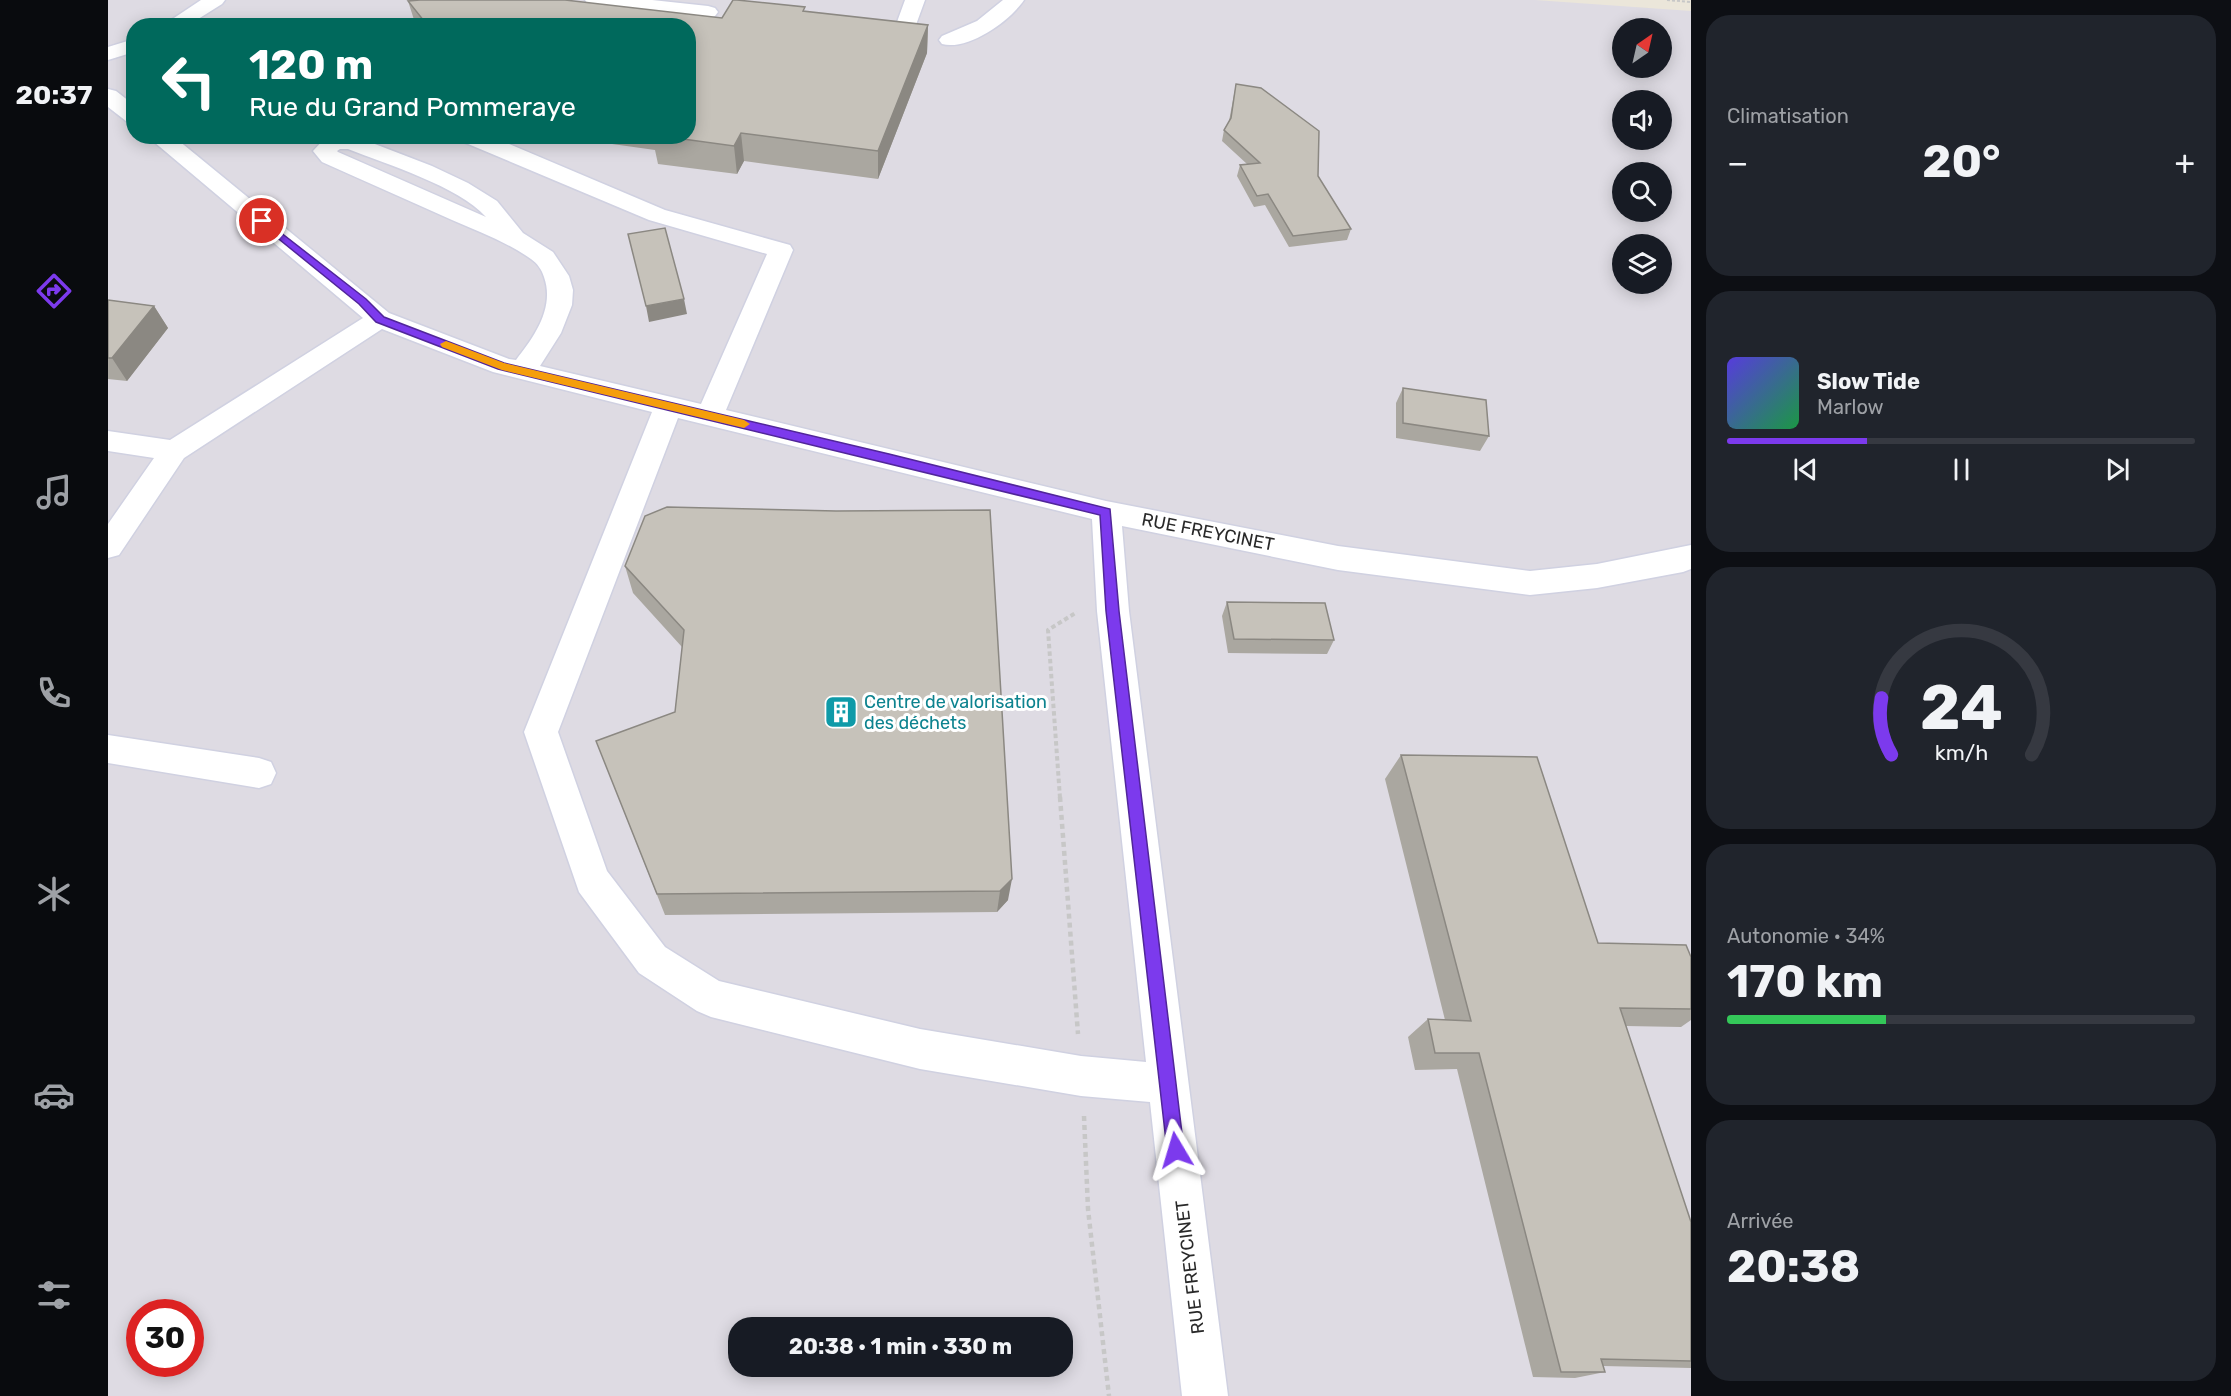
<!DOCTYPE html>
<html lang="fr">
<head>
<meta charset="utf-8">
<style>
	body { margin:0; font-family:Rubik,sans-serif; background:#20242c; color:#f1f3f6; height:100vh; display:flex; flex-direction:column; font-size:22px; white-space:nowrap }
	* { box-sizing:border-box; margin:0 }
	p { font-size:20px; color:#9ea1a6 }
	.icon { flex:none; width:33px; height:33px; fill:none; stroke:currentColor; stroke-width:2; stroke-linecap:round; stroke-linejoin:round }
	.map { position:relative; flex:1; overflow:hidden }
	.side { display:flex; flex-direction:column; gap:15px; padding:15px; background:#0d0f14; width:540px }
	.side>* { flex:none }
	.banner { position:absolute; left:18px; top:18px; width:570px; height:126px; border-radius:24px; box-shadow:0 3px 15px #0003; background:#00695c; color:#fff; overflow:hidden }
	.needle { width:39px; rotate:34deg }
	.fabs { position:absolute; left:1504px; top:18px; display:grid; gap:12px }
	.fabs a { display:grid; place-items:center; width:60px; height:60px; border-radius:50%; background:#171b24; box-shadow:0 3px 15px #0003; font-size:30px }
	.speed { position:absolute; left:18px; top:1299px; display:flex; gap:12px; font-size:30px; font-weight:700; text-align:center }
	.speed>* { display:grid; place-content:center; width:78px; height:78px; border-radius:50%; background:#171b24; box-shadow:0 3px 15px #0003; line-height:1 }
	.speed .limit { border:9px solid #d22; background:#fff; color:#111 }
	.pin { position:absolute; display:grid; place-items:center; width:51px; height:51px; color:#fff; margin:-26px; border:3px solid #fff; border-radius:50%; box-shadow:0 2px 6px #0007 }
	.me { position:absolute; width:66px; margin:-33px; rotate:353deg; stroke-linejoin:round; filter:drop-shadow(0 0 4px #0008) }
	.turn { display:flex; align-items:center; gap:21px; height:126px; padding:0 24px; font-size:27px }
	.turn .icon { width:78px; height:78px; stroke-width:2.5 }
	.turn b { display:block; font-size:42px; line-height:51px }
	.big { font-size:45px; font-weight:700; line-height:1.1 }
	.side .tile { flex:1; display:flex; flex-direction:column; justify-content:center; gap:9px; min-width:0; padding:0 21px; border-radius:24px; background:#20242c }
	.side .dial { align-items:center; gap:0 }
	.dial svg { height:156px; overflow:visible; fill:none; stroke:#363941; stroke-width:7; stroke-linecap:round; text-anchor:middle }
	.dial text { fill:#f1f3f6; stroke:none }
	.song { display:flex; align-items:center; gap:18px }
	.cover { width:72px; height:72px; border-radius:9px; background:linear-gradient(135deg,hsl(250 70% 55%),hsl(140 70% 35%)) }
	.played { height:6px; border-radius:3px; background:linear-gradient(90deg,#7c3aed 30%,#363941 30%) }
	.keys { display:flex; justify-content:space-around; direction:ltr }
	.heat { display:flex; justify-content:space-between; align-items:center; font-size:33px; direction:ltr }
	.charge { height:9px; border-radius:4px; background:linear-gradient(90deg,#34c759 34%,#363941 0) }
	.trip { position:absolute; left:620px; top:1317px; width:345px; height:60px; border-radius:24px; background:#171b24; box-shadow:0 3px 15px #0003; font-weight:700; line-height:60px; text-align:center }
	main { display:flex; flex:1; min-height:0 }
	.dock { display:flex; flex-direction:column; width:108px; justify-content:space-around; align-items:center; background:#090b0e; color:#9ea1a6 }
	.dock .icon { width:42px; height:42px }
	.dock .current { color:#7c3aed }
	.dock b { font-size:27px; color:#f1f3f6 }
	.map>svg:first-child { display:block }
</style>
</head>
<body>
<main>
<nav class="dock">
<b>20:37</b>
<svg class="icon current" aria-label="directions" viewBox="0 0 24 24"><path d="M12 3l9 9-9 9-9-9zM9 14v-3h6M13 9l2 2-2 2"/></svg>
<svg class="icon" aria-label="music" viewBox="0 0 24 24"><path d="M9 18V5l10-2v13"/><circle cx="6" cy="18" r="3"/><circle cx="16" cy="16" r="3"/></svg>
<svg class="icon" aria-label="phone" viewBox="0 0 24 24"><path d="M5 4h4l2 5-3 2q2 4 5 5l2-3 5 2v4C11 20 4 13 5 4z"/></svg>
<svg class="icon" aria-label="climate" viewBox="0 0 24 24"><path d="M12 3v18M4 7l16 10M4 17L20 7"/></svg>
<svg class="icon" aria-label="car" viewBox="0 0 24 24"><path d="M5 17H2v-5l4-1 3-4h7l3 4 3 1v5h-3M9 17h6M6 11h13"/><circle cx="7" cy="17" r="2"/><circle cx="17" cy="17" r="2"/></svg>
<svg class="icon" aria-label="filters" viewBox="0 0 24 24"><path d="M4 7h16M4 17h16"/><circle cx="9" cy="7" r="2"/><circle cx="15" cy="17" r="2"/></svg>
</nav>
<div class="map">
<svg width="1583" height="1396" viewBox="0 0 1583 1396">
	<rect width="100%" height="100%" fill="#ebe6da"/>
	<path fill="#dedbe3" fill-rule="evenodd" d="M 0,0 L 1427,0 L 1583,11 L 1583,1396 L 0,1396 ZM 26,26 L 580,26 L 580,136 L 26,136 ZM 1515,28 L 1554,28 L 1554,68 L 1515,68 ZM 1515,100 L 1554,100 L 1554,140 L 1515,140 ZM 1515,172 L 1554,172 L 1554,212 L 1515,212 ZM 1515,244 L 1554,244 L 1554,284 L 1515,284 ZM 32,1312 L 82,1312 L 82,1364 L 32,1364 ZM 630,1328 L 954,1328 L 954,1366 L 630,1366 Z"/>
	<g fill="none" stroke-linecap="round" stroke-linejoin="round">
		<g stroke="#d0d1e1" stroke-width="3">
			<path id="minor" d="M 93,0 L 117,0 L 114,4 L 79,26 L 54,26 Z
				M 477,0 L 544,0 L 600,6 L 607,8 L 610,12 L 607,16 L 600,18 L 487,6 L 480,4 Z
				M 797,0 L 817,0 L 805,33 L 802,37 L 795,39 L 788,37 L 785,33 Z
				M 895,0 L 916,0 C 902,21 860,51 834,44 L 831,40 L 834,36 L 869,21 Z
				M 26,39 L 26,52 L 0,60 L 0,47 Z
				M 0,89 L 8,91 L 26,105 L 26,123 L 18,121 L 0,107 Z
				M 39,136 L 65,136 L 281,313 L 401,359 L 408,360 C 426,337 447,308 436,277 C 434,270 429,263 423,259 C 399,242 371,232 344,220 C 301,201 257,181 214,162 L 205,151 L 217,138 L 246,136 L 324,166 L 360,183 L 389,201 L 415,233 L 445,252 L 461,276 L 465,290 L 464,305 L 453,333 L 432,366 L 593,404 L 659,254 L 541,220 L 353,141 L 350,136 L 382,136 L 557,210 L 682,245 L 685,250 L 618,410 L 998,501 L 1230,546 L 1422,571 L 1489,564 L 1583,545 L 1583,569 L 1575,572 L 1489,588 L 1422,595 L 1230,570 L 1014,526 L 1021,611 L 1120,1396 L 1074,1396 L 1042,1102 L 973,1096 L 812,1069 L 603,1017 L 589,1011 L 531,973 L 471,892 L 416,732 L 544,412 L 385,372 L 274,329 L 76,458 L 11,555 L 0,558 L 0,524 L 46,458 L 0,451 L 0,431 L 62,440 L 255,318 ZM 232,149 L 240,149 C 280,165 350,186 378,217 L 230,152 L 229,151 ZM 570,418 L 984,519 L 989,611 L 1038,1062 L 973,1056 L 812,1029 L 611,981 L 557,947 L 499,871 L 450,732 Z
				M 0,735 L 151,758 L 163,762 L 168,773 L 163,784 L 151,788 L 0,763 Z"/>
		</g>
		<path stroke="#c7c7c7" stroke-width="2" stroke-dasharray="3 2" stroke-linecap="butt" d="M 1559,0 L 1583,2"/>
		<path stroke="#c7c7c7" stroke-width="4" stroke-dasharray="4.5 3" stroke-linecap="butt" d="M 952,798 L 940,630 L 969,612"/>
		<path stroke="#c7c7c7" stroke-width="4.5" stroke-dasharray="5 4" stroke-linecap="butt" d="M 952,797 L 970,1034
			M 976,1116 L 980,1209 L 1001,1396"/>
		<use href="#minor" fill="#fff" fill-rule="evenodd"/>
	</g>
	<path fill="#aaa7a0" d="M 300,1 L 614,18 L 697,12 L 820,25 L 819,53 L 770,179 L 636,161 L 629,174 L 550,164 L 547,150 L 497,143 L 496,136 L 580,136 L 580,26 L 308,26 Z
		M 1128,84 L 1210,176 L 1243,229 L 1239,240 L 1181,247 L 1157,205 L 1146,207 L 1129,176 L 1132,165 L 1139,164 L 1114,141 L 1116,130 L 1121,121 Z
		M 0,300 L 46,306 L 60,328 L 19,381 L 0,379 Z
		M 1295,388 L 1381,436 L 1372,451 L 1288,438 L 1288,403 Z
		M 559,507 L 900,900 L 889,912 L 557,915 L 488,741 L 567,712 L 574,647 L 525,593 L 517,566 Z
		M 1119,602 L 1226,640 L 1219,654 L 1120,653 L 1114,616 Z
		M 1293,755 L 1490,943 L 1583,957 L 1583,1020 L 1573,1027 L 1518,1026 L 1583,1222 L 1583,1368 L 1495,1366 L 1497,1372 L 1467,1378 L 1425,1377 L 1349,1069 L 1307,1070 L 1300,1037 L 1320,1019 L 1337,1020 L 1277,779 Z"/>
	<path fill="#8b8882" d="M 820,25 L 819,53 L 770,179 L 770,151 Z
		M 633,133 L 636,161 L 629,174 L 626,146 Z
		M 576,299 L 579,314 L 541,322 L 538,306 Z
		M 46,306 L 60,328 L 19,381 L 4,358 Z
		M 904,879 L 900,900 L 889,912 L 892,891 Z"/>
	<path fill="#c6c2ba" stroke="#8b8882" stroke-width="1.5" d="M 312,0 L 457,0 L 614,18 L 625,0 L 629,0 L 697,7 L 695,11 L 820,25 L 770,151 L 633,133 L 626,146 L 553,136 L 580,136 L 580,26 L 320,26 L 300,1 Z
		M 1128,84 L 1153,88 L 1211,131 L 1210,176 L 1243,229 L 1185,236 L 1160,194 L 1149,196 L 1132,165 L 1152,163 L 1116,130 L 1123,118 Z
		M 557,228 L 576,299 L 538,306 L 520,234 Z
		M 0,300 L 46,306 L 4,358 L 0,358 Z
		M 1295,388 L 1378,400 L 1381,436 L 1295,423 Z
		M 559,507 L 728,511 L 882,510 L 904,879 L 892,891 L 549,894 L 488,741 L 567,712 L 576,630 L 517,566 L 537,516 Z
		M 1119,602 L 1217,603 L 1226,640 L 1126,639 Z
		M 1293,755 L 1429,757 L 1490,943 L 1578,945 L 1583,957 L 1583,1009 L 1512,1008 L 1583,1222 L 1583,1361 L 1493,1359 L 1497,1372 L 1453,1372 L 1371,1053 L 1327,1053 L 1320,1019 L 1363,1021 Z"/>
	<path fill="#7c3aed" stroke="#51269a" stroke-width="1.5" d="M 154,218 L 258,299 L 276,317 L 396,363 L 781,454 L 1002,509 L 1011,611 L 1076,1150 L 1074,1157 L 1068,1159 L 1062,1157 L 1059,1150 L 998,611 L 992,515 L 390,369 L 268,322 L 251,304 L 151,223 L 149,221 Z"/>
	<path fill="#f59e0b" d="M 338,341 L 396,363 L 636,420 L 642,424 L 636,428 L 394,370 L 334,347 L 332,344 Z"/>
	<defs>
		<g id="building-square" transform="scale(1.725)"><rect x="-9" y="-9" width="18" height="18" rx="4" fill="#0f9aa8" stroke="#fff"/><path d="M-4-6H4V6H1V3H-1V6H-4ZM-2.5-4.3h1.7v1.8h-1.7ZM.8-4.3h1.7v1.8H.8ZM-2.5-1h1.7V.8h-1.7ZM.8-1h1.7V.8H.8Z" fill="#fff"/></g>
	</defs>
	<g fill-rule="evenodd">
		<use href="#building-square" x="733" y="712"/>
	</g>
	<g text-anchor="middle" stroke-width="6" stroke-linejoin="round" paint-order="stroke">
		<g font-size="18" fill="#292929" stroke="#fff">
			<text transform="translate(1100 532) rotate(11)" y="6">RUE FREYCINET</text>
			<text transform="translate(1082 1267) rotate(-97)" y="6">RUE FREYCINET</text>
		</g>
		<g font-size="18" fill="#0d838f" stroke="#fff" text-anchor="start">
			<text x="756" y="708">Centre de valorisation<tspan x="756" dy="21">des déchets</tspan></text>
		</g>
	</g>
</svg>
<div class="fabs">
<a><svg class="needle" viewBox="-14 -14 28 28"><path d="M0-13l5 13h-10z" fill="#e53935"/><path d="M0 13l5-13h-10z" fill="#9ea1a6"/></svg></a>
<a><svg class="icon" aria-label="sound" viewBox="0 0 24 24"><path d="M4 9h4l5-4v14l-5-4H4zM17 9q2 3 0 6"/></svg></a>
<a><svg class="icon" aria-label="search" viewBox="0 0 24 24"><circle cx="10" cy="10" r="6"/><path d="M15 15l6 6"/></svg></a>
<a><svg class="icon" aria-label="layers" viewBox="0 0 24 24"><path d="M12 4l9 5-9 5-9-5zM3 14l9 5 9-5"/></svg></a>
</div>
<div class="speed"><div class="limit">30</div></div>
<div class="pin" style="left:154px;top:221px;background:#d93025"><svg class="icon" aria-label="arrive" viewBox="0 0 24 24"><path d="M6 21V4h12l-3 4 3 4H6"/></svg></div>
<svg class="me" style="left:1068px;top:1150px" viewBox="-20 -20 40 40"><path d="M0-17L14 15 0 8-14 15z" fill="#7c3aed" stroke="#fff" stroke-width="4"/></svg>
<div class="trip">20:38 · 1 min · 330 m</div>
<div class="banner">
<div class="turn"><svg class="icon" aria-label="left" viewBox="0 0 24 24"><path d="M17 20v-9H6M10 6l-5 5 5 5"/></svg><div><b>120 m</b>Rue du Grand Pommeraye</div></div>
</div>
</div>
<section class="side">
<div class="tile"><p>Climatisation</p>
<div class="heat"><a>−</a><b class="big">20°</b><a>+</a></div>
</div>
<div class="tile">
<div class="song"><i class="cover"></i><div><b>Slow Tide</b><p>Marlow</p></div></div>
<div class="played"></div>
<div class="keys"><svg class="icon" aria-label="previous" viewBox="0 0 24 24"><path d="M18 5L8 12l10 7zM5 5v14"/></svg><svg class="icon" aria-label="pause" viewBox="0 0 24 24"><path d="M8 5v14M16 5v14"/></svg><svg class="icon" aria-label="next" viewBox="0 0 24 24"><path d="M6 5l10 7-10 7zM19 5v14"/></svg></div>
</div>
<div class="tile dial"><svg viewBox="0 0 100 80">
<path d="M14 69A42 42 0 1 1 86 69"/>
<path d="M14 69A42 42 0 0 1 9 40" stroke="#7c3aed"/>
<text x="50" y="56" font-size="32" font-weight="700">24</text>
<text x="50" y="72" font-size="11">km/h</text>
</svg></div>
<div class="tile"><p>Autonomie · 34%</p><b class="big">170 km</b><div class="charge"></div></div>
<div class="tile"><p>Arrivée</p><b class="big">20:38</b></div>
</section>
</main>
</body>
</html>
